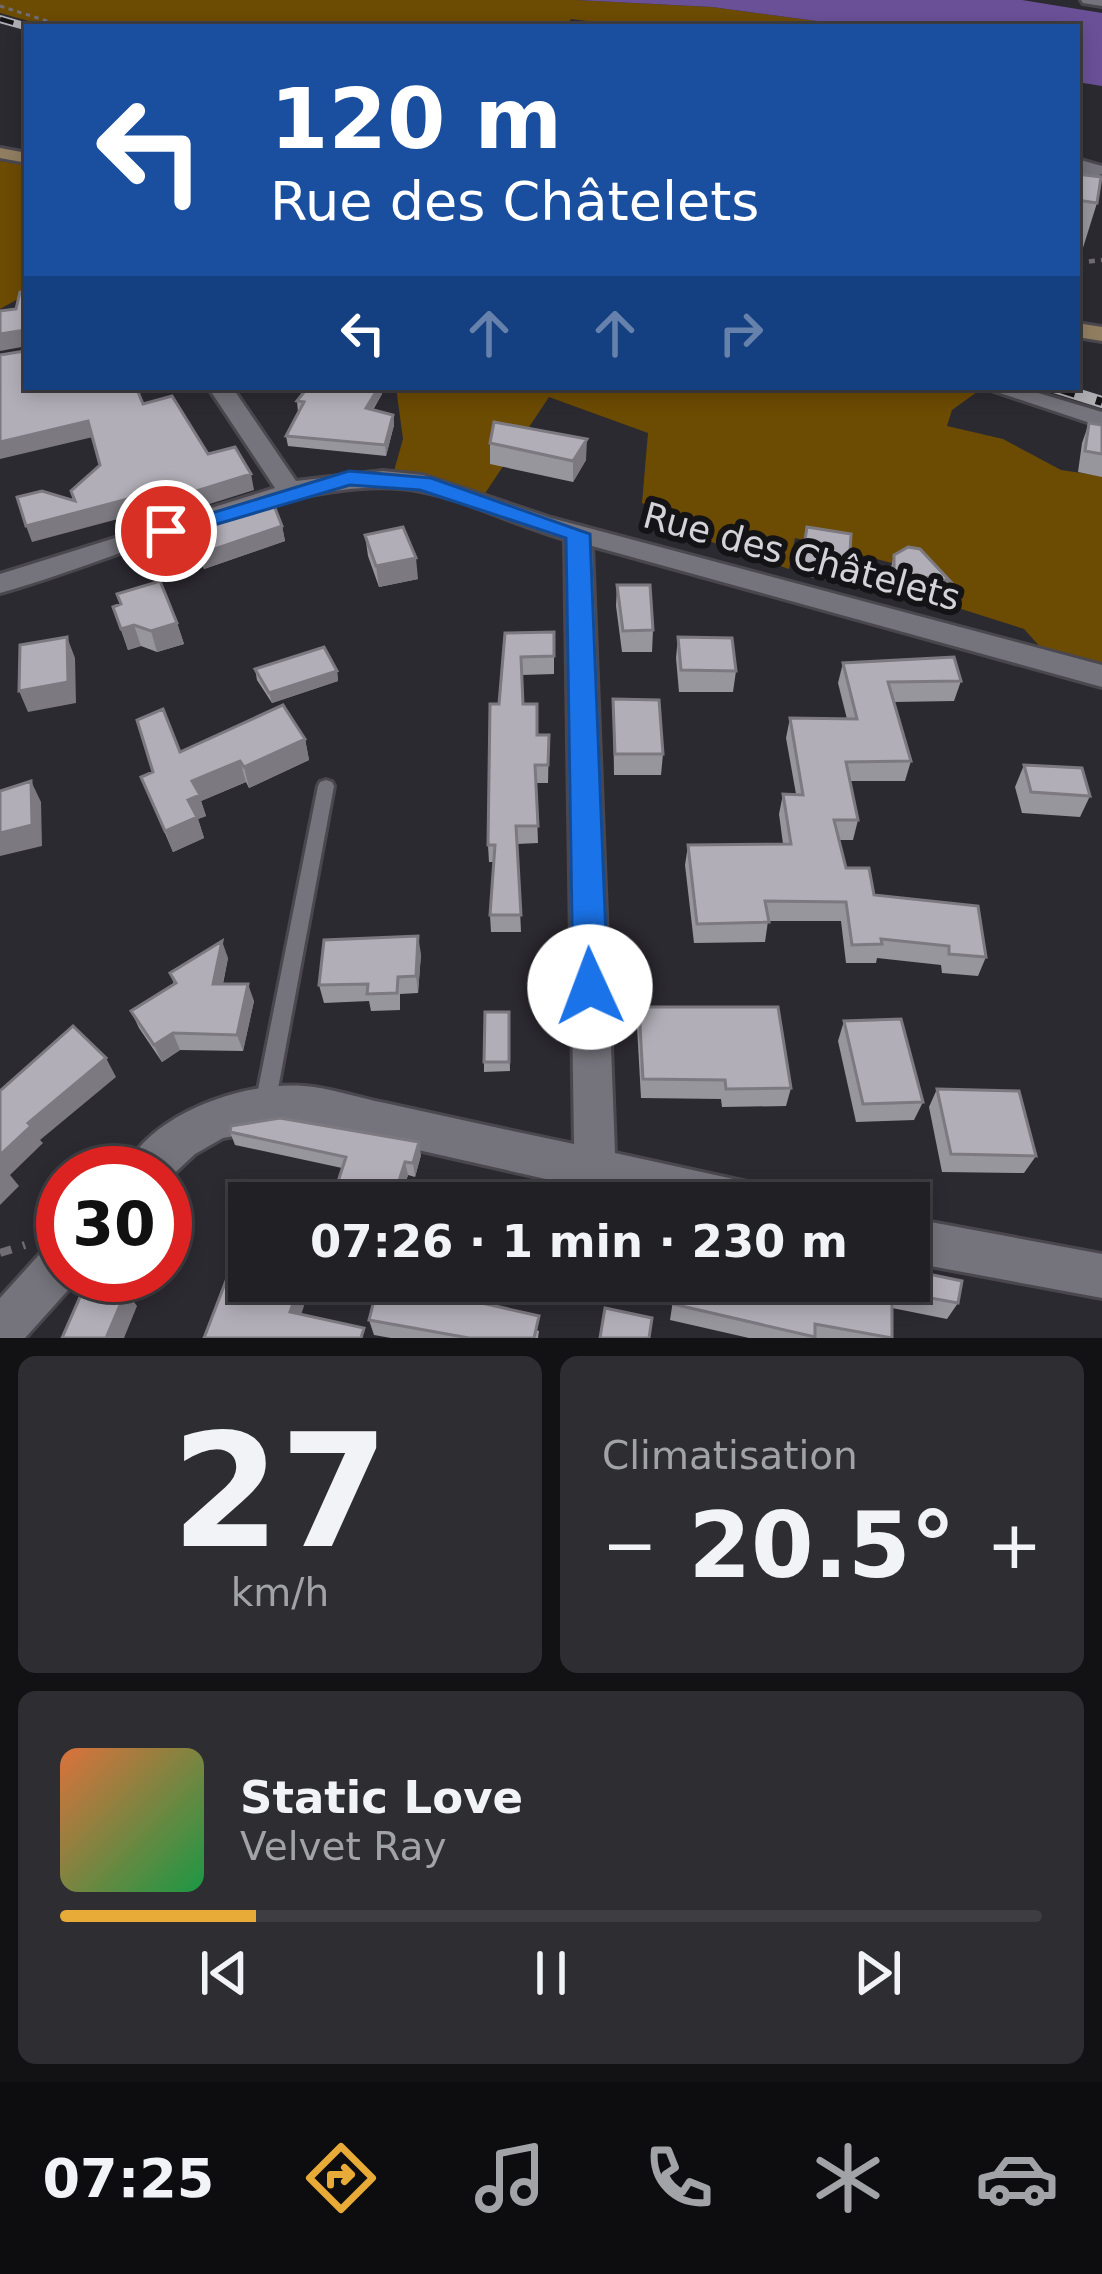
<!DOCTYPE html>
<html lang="fr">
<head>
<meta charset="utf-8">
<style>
	body { margin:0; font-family:"DejaVu Sans",sans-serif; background:#2d2d32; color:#f1f3f6; height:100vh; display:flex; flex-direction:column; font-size:45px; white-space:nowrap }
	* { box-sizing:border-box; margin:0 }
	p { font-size:39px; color:#a2a3a7 }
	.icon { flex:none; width:66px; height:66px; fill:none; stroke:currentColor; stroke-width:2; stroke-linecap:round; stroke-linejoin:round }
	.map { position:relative; height:1338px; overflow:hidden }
	.details { display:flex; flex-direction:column; gap:18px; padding:18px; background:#121214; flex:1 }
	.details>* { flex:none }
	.hud { position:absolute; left:24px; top:24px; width:1056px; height:366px; border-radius:0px; box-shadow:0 6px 18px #0003,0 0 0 3px #3e3e42; background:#1a4fa0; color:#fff; overflow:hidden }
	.speed { position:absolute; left:36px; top:1146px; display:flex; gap:24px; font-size:60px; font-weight:700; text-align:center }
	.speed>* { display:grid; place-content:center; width:156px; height:156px; border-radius:50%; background:#212025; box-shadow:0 6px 18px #0003,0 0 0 3px #3e3e42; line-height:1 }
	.speed .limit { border:18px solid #d22; background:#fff; color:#111 }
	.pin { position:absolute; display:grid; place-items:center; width:102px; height:102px; color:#fff; margin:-51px; border:6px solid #fff; border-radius:50%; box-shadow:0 3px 12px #0007 }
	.me { position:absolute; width:132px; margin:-66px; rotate:358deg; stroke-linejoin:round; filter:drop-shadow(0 0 9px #0008) }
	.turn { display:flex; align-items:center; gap:42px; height:252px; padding:0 48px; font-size:54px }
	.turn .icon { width:156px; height:156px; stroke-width:2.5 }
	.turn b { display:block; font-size:84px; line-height:102px }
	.lanes { display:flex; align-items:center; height:114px; padding:0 48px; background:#0003; justify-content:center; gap:60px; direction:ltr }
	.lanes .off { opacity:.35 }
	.big { font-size:90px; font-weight:700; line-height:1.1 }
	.details .tile { flex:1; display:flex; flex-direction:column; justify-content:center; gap:18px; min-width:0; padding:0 42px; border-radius:18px; background:#2d2d32 }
	.details .dial { align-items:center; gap:0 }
	.dial b { font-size:156px; line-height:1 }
	.song { display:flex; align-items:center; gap:36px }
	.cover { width:144px; height:144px; border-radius:18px; background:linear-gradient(135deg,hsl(20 70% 55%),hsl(140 70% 35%)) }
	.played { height:12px; border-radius:6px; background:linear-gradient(90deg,#e8ab37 20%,#3e3e42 20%) }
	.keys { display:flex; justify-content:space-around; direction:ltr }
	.heat { display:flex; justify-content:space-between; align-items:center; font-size:66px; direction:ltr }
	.details .tiles { flex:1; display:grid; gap:18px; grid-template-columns:1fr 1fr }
	.tile:last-child { grid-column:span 2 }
	.trip { position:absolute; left:228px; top:1182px; width:702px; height:120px; border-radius:0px; background:#212025; box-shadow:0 6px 18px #0003,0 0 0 3px #3e3e42; font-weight:700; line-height:120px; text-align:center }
	.tab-bar { display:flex; height:192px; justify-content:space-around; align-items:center; background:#0d0d0f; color:#a2a3a7 }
	.tab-bar .icon { width:84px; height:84px }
	.tab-bar .selected { color:#e8ab37 }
	.tab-bar b { font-size:54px; color:#f1f3f6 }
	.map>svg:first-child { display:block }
</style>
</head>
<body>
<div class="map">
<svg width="1102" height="1338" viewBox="0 0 1102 1338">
	<rect width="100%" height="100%" fill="#2c2a31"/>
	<path fill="#6c4b03" d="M 0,0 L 576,0 L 712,7 L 862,27 L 634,27 L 571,19 L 566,27 L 50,27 L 0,13 Z
		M 0,161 L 27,165 L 27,294 L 0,309 Z
		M 396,387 L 984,387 L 952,410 L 947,426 L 1003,439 L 1061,470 L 1102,476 L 1102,669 L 1043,650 L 1024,629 L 955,607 L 946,577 L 795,538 L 789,569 L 700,538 L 689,519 L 642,503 L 648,433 L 549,397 L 484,495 L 394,471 L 403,439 Z"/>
	<path fill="#6a5097" d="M 576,0 L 1022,0 L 1102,13 L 1102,86 L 1077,82 L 1077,27 L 862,27 L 712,7 Z"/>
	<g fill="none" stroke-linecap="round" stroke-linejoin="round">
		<g stroke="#4a484e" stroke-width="6">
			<path id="service" d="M 326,780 L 332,782 L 334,786 L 275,1105 L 272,1112 L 265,1115 L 258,1112 L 255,1105 L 318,786 L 320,782 Z"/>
		</g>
		<g stroke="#4a484e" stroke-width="6">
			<path id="minor" d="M 1081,0 L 1102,0 L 1102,6 L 1083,3 Z
				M 1077,159 L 1102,166 L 1102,174 L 1077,182 Z
				M 208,387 L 232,387 L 296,481 L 383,471 L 423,475 L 551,518 L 1102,665 L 1102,687 L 592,546 L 615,1153 L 747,1182 L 762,1188 L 768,1203 L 652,1203 L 303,1124 L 223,1138 L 195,1154 L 165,1182 L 165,1173 L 123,1173 C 148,1114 244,1081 304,1086 C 331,1088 359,1098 385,1103 C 448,1117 511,1131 574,1144 L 565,539 C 515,525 466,499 416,490 C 304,470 114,562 0,593 L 0,574 L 275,488 Z
				M 982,387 L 1018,387 L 1102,412 L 1102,427 Z
				M 909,1218 L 1102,1254 L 1102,1298 L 909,1262 Z
				M 63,1240 L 63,1275 L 79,1278 L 25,1338 L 0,1338 L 0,1298 L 47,1246 Z"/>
		</g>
		<g stroke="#4a484e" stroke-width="6">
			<path id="secondary" d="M 0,148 L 27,153 L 27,163 L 0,158 Z
				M 1077,323 L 1102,327 L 1102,341 L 1077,337 Z"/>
		</g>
		<path stroke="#706e74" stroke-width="3" stroke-dasharray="4.5 4.5" stroke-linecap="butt" d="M 0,6 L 66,27"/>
		<path stroke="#706e74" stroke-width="4.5" stroke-dasharray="6 6" stroke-linecap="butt" d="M 1077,263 L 1102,260"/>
		<path stroke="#706e74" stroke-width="8" stroke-dasharray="12 12" stroke-linecap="butt" d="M 0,1253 L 25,1245"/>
		<use href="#service" fill="#75737b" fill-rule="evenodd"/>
		<use href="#minor" fill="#75737b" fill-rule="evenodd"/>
		<use href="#secondary" fill="#917e61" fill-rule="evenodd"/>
		<g stroke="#afaeb3" stroke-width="8">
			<path id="rail-far1" d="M 0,19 L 28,27"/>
		</g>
		<g stroke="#afaeb3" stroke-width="12">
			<path id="rail" d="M 1054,387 L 1102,402"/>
		</g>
		<use href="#rail-far1" stroke="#141316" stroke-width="4.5" stroke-dasharray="14" stroke-linecap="butt"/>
		<use href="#rail" stroke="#141316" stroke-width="8" stroke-dasharray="22" stroke-linecap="butt"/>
	</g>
	<path fill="#98969d" d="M 1077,174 L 1097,203 L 1082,251 L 1077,250 Z
		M 308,387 L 382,387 L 382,394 L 373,410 L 393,415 L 394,425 L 386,456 L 288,446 L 286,436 L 298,412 L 297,401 Z
		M 1089,423 L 1102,425 L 1102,477 L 1078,472 L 1082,443 Z
		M 490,443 L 586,460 L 573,482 L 490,464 Z
		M 184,520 L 282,526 L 285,541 L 204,569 L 188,534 Z
		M 807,527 L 849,572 L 846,583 L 799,575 Z
		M 365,535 L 418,579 L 379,587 L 368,556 Z
		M 894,555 L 950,581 L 944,602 L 888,594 L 889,576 Z
		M 617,585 L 653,630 L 652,652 L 622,652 L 616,606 Z
		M 113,607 L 177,623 L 184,644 L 157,652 L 141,646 L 128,650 Z
		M 554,632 L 554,674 L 522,675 L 523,704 L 537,735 L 549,735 L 548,783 L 536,783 L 538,843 L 517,844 L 521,932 L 491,932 L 490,915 L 494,862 L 489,862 L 488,845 L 505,633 Z
		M 678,637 L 736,671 L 733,692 L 679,692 L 676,658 Z
		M 843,663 L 961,681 L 954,701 L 894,702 L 911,761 L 905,781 L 850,781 L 858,820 L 853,840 L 839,840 L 846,868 L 874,895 L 986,957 L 978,976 L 942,973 L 941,965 L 877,958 L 876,963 L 846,963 L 841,921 L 768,921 L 765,942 L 694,943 L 685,865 L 688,845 L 783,844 L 779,814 L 783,794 L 796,794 L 786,738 L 790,718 L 847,719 L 838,683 Z
		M 255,669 L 337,671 L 338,681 L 272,703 L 257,680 Z
		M 613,699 L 663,754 L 661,775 L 614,775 Z
		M 305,739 L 309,760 L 249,788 L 246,782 L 201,801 L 206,816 L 198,819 L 204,838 L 173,852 L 141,777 L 153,772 L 180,752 Z
		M 1024,765 L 1090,796 L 1080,817 L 1022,813 L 1015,787 Z
		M 421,954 L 418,993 L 400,994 L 400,1010 L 371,1011 L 369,1001 L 324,1003 L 319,985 Z
		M 228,958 L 223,984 L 254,1001 L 243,1051 L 180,1050 L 162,1062 L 139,1028 L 131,1011 L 174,984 L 170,973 Z
		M 639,1007 L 791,1088 L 786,1106 L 722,1107 L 721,1099 L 641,1098 L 637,1026 Z
		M 509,1012 L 510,1071 L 484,1072 L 484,1062 Z
		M 844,1021 L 923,1102 L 914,1120 L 856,1122 L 838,1041 Z
		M 937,1089 L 1036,1156 L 1024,1173 L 942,1172 L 929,1107 Z
		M 230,1132 L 421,1155 L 415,1177 L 408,1175 L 399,1203 L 331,1203 L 342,1168 L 235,1145 Z
		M 676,1281 L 909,1281 L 958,1303 L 947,1319 L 892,1308 L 892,1338 L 749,1338 L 670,1320 Z
		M 452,1296 L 539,1331 L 538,1338 L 391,1338 L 374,1335 L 369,1320 Z"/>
	<path fill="#7c7a80" d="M 25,330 L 27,346 L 0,351 L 0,334 Z
		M 379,387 L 382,387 L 382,394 L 367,418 L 366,408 Z
		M 393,415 L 394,425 L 386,456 L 385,445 Z
		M 88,421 L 93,437 L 0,459 L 0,442 Z
		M 587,439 L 586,460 L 573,482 L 573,461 Z
		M 251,474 L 254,490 L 178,514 L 174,498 Z
		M 169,488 L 174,504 L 32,542 L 26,526 Z
		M 282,526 L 285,541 L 204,569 L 200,554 Z
		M 416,558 L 418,579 L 379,587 L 376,566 Z
		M 177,623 L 184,644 L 157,652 L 151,631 Z
		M 134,625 L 141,646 L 128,650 L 121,629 Z
		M 67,637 L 75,658 L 76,703 L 28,712 L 19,691 Z
		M 337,671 L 338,681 L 272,703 L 269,693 Z
		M 305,739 L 309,760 L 249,788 L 244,767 Z
		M 240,761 L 246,782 L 201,801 L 206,816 L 198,819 L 204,838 L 173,852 L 165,831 L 188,800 L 192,781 Z
		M 31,781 L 41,802 L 42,846 L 0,856 L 0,833 Z
		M 418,936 L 421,954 L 418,993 L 416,976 Z
		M 222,941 L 228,958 L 219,1002 L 213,984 Z
		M 248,984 L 254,1001 L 243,1051 L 237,1035 Z
		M 173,1033 L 180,1050 L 162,1062 L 154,1045 Z
		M 106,1058 L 116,1077 L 40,1140 L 43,1143 L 10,1175 L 19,1186 L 0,1205 L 0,1155 L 28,1123 Z
		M 419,1142 L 421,1155 L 415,1177 L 413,1163 Z
		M 405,1162 L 408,1175 L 399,1203 L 392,1203 Z
		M 450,1281 L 456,1281 L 449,1310 L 447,1295 Z
		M 298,1290 L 304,1306 L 297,1327 L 290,1312 Z
		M 126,1291 L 137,1306 L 124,1338 L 106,1338 Z"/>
	<path fill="#b1aeb7" stroke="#7c7a80" stroke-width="3" d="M 1077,174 L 1101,177 L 1097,203 L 1077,200 Z
		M 27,291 L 27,387 L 136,387 L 143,404 L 172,396 L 208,454 L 235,447 L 251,474 L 174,498 L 169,488 L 26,526 L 17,497 L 42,491 L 75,501 L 71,491 L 100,465 L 88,421 L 0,442 L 0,355 L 25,351 L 25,330 L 0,334 L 0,311 L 16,309 L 20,292 Z
		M 308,387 L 379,387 L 366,408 L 393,415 L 385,445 L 286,436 L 304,402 L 297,401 Z
		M 494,422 L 587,439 L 573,461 L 490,443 Z
		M 1089,423 L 1102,425 L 1102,454 L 1085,451 Z
		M 263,496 L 268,504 L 273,503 L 282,526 L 200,554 L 184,520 Z
		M 403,527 L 416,558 L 376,566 L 365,535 Z
		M 807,527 L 851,534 L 849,572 L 801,565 Z
		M 908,547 L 920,549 L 950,581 L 894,573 L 894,555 Z
		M 160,581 L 177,623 L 151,631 L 134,625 L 121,629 L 113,607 L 121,604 L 117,594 Z
		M 617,585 L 650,585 L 653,630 L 623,631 Z
		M 554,632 L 554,656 L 521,657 L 523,704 L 537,704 L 537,735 L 549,735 L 548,765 L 535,765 L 538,826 L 516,826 L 521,915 L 490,915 L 495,845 L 488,845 L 490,704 L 499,704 L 505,633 Z
		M 67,637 L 68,682 L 19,691 L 20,645 Z
		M 678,637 L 732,638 L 736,671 L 681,670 Z
		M 324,647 L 337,671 L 269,693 L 255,669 Z
		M 954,657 L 961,681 L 888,682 L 911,761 L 846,762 L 858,820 L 834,820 L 846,868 L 869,868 L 874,895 L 978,906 L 986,957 L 949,954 L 949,946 L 881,939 L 882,944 L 852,945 L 846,902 L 765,901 L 769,922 L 697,924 L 688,845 L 791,844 L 783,794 L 803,795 L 790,718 L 857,719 L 843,663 Z
		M 613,699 L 659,700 L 663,754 L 615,754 Z
		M 283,705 L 305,739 L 244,767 L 240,761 L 192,781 L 200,795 L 188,800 L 197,817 L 165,831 L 141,777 L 153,772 L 137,720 L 163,709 L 180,752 Z
		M 1024,765 L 1082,768 L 1090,796 L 1031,792 Z
		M 31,781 L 32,825 L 0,833 L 0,791 Z
		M 418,936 L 416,976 L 398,977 L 397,993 L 367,994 L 368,984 L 319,985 L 324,940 Z
		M 222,941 L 213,984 L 248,984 L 237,1035 L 173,1033 L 154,1045 L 131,1011 L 176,983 L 170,973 Z
		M 639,1007 L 778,1007 L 791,1088 L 726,1089 L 725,1080 L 643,1079 Z
		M 485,1012 L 509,1012 L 509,1062 L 484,1062 Z
		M 901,1019 L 923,1102 L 863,1104 L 844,1021 Z
		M 73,1026 L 106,1058 L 28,1123 L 31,1126 L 0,1155 L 0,1091 Z
		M 937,1089 L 1019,1091 L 1036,1156 L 951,1154 Z
		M 280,1118 L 419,1142 L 413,1163 L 405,1162 L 392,1203 L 331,1203 L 346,1157 L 230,1132 L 231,1126 Z
		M 597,1191 L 626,1196 L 625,1203 L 595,1203 Z
		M 909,1270 L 962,1281 L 958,1303 L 892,1291 L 892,1338 L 815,1324 L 815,1337 L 673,1304 L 676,1281 L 909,1281 Z
		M 229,1273 L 249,1278 L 249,1281 L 261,1281 L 298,1290 L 290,1312 L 364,1328 L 361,1338 L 204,1338 Z
		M 87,1281 L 126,1291 L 106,1338 L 62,1338 Z
		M 379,1281 L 450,1281 L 447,1295 L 539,1316 L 534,1338 L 469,1338 L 369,1320 Z
		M 605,1308 L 652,1318 L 649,1338 L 600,1338 Z"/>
	<path fill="#1a73e8" stroke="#114b97" stroke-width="3" d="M 349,471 L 431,478 L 590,534 L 608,987 L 603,998 L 590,1002 L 578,998 L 573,987 L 566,538 L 420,490 L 350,485 L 166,539 L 153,531 Z"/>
	<g text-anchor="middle" stroke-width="12" stroke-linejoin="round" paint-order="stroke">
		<g font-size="36" fill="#d4d3d7" stroke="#141316">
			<text transform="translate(802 556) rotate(15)" y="13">Rue des Châtelets</text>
		</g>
	</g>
</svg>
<div class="speed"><div class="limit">30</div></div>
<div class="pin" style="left:166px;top:531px;background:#d93025"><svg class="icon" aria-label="arrive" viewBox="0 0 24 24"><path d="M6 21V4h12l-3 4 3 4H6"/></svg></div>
<svg class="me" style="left:590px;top:987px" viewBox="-20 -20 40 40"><circle r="19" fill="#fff"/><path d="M0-13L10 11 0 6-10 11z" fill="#1a73e8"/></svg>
<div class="trip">07:26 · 1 min · 230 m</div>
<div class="hud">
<div class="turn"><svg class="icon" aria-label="left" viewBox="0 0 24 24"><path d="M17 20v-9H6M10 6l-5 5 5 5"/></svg><div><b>120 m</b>Rue des Châtelets</div></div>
<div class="lanes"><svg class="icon" aria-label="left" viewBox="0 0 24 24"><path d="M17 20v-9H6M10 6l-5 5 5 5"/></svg><svg class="icon off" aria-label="ahead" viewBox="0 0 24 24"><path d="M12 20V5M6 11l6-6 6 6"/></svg><svg class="icon off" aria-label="ahead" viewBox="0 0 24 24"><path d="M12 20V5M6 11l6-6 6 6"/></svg><svg class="icon off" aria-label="right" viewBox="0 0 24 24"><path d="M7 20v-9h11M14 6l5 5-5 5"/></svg></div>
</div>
</div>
<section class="details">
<div class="tiles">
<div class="tile dial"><b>27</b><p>km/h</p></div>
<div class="tile"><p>Climatisation</p>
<div class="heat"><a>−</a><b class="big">20.5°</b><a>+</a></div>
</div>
<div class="tile">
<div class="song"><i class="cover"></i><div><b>Static Love</b><p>Velvet Ray</p></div></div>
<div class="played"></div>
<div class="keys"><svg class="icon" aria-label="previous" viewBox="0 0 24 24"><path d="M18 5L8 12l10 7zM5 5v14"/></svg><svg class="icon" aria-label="pause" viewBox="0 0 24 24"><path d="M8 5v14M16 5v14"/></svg><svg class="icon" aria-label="next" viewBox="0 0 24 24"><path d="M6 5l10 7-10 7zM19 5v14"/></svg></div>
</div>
</div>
</section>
<nav class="tab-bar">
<b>07:25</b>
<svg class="icon selected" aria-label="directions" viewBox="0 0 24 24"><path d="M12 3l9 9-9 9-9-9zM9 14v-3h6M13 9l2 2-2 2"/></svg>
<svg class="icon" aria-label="music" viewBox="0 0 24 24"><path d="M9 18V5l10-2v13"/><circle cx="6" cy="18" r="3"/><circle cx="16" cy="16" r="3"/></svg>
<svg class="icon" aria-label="phone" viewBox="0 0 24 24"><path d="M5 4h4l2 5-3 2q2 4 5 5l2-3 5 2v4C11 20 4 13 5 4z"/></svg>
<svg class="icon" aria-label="climate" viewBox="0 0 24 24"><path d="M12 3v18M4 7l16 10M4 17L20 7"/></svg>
<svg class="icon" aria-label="car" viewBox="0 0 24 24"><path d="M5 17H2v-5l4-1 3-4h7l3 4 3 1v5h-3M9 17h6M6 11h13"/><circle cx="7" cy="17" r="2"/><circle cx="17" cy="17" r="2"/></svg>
</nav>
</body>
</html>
